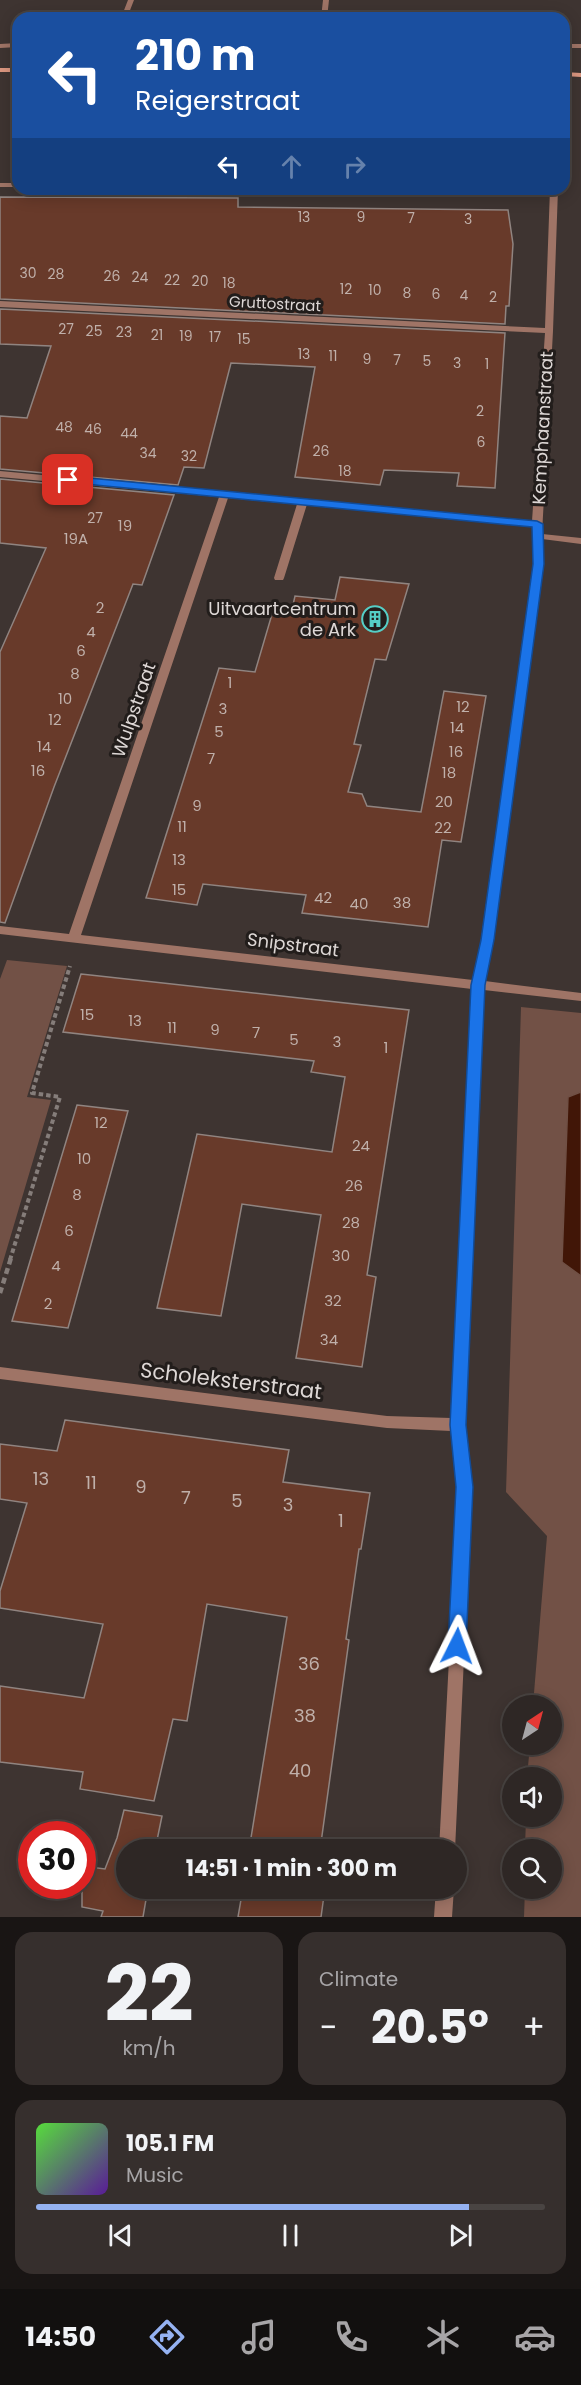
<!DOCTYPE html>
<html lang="en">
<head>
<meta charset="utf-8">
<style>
	body { margin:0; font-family:Poppins,sans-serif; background:#362f2d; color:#f1f3f6; height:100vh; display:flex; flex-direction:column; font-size:22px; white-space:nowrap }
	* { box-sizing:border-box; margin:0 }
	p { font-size:20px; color:#a7a5a7 }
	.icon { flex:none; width:33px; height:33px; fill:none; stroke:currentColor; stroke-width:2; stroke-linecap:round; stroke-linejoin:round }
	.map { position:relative; height:1917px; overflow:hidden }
	.drawer { display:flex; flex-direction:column; gap:15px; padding:15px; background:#191514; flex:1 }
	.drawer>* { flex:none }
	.top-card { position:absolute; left:12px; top:12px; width:558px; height:183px; border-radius:18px; box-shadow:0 3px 15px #0003,0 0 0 2px #494442; background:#1a4fa0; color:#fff; overflow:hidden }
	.needle { width:39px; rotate:36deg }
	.controls { position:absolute; left:502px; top:1695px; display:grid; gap:12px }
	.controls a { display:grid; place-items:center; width:60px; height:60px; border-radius:50%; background:#2e2725; box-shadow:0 3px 15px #0003,0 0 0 2px #494442; font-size:30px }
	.speed { position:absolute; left:18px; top:1821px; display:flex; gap:12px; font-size:30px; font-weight:700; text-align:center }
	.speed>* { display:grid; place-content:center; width:78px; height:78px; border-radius:50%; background:#2e2725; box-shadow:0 3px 15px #0003,0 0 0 2px #494442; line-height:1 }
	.speed .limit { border:9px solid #d22; background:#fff; color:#111 }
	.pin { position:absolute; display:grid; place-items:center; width:51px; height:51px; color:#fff; margin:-26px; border-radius:12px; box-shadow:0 3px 9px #0006 }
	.me { position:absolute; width:66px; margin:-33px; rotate:3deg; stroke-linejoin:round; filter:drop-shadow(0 0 4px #0008) }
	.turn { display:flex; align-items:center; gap:21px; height:126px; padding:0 24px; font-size:27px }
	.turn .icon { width:78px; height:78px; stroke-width:2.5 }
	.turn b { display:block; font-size:42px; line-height:51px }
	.lanes { display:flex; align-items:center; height:57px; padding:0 24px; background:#0003; justify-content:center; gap:30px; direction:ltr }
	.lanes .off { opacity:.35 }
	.big { font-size:45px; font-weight:700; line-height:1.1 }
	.drawer .tile { flex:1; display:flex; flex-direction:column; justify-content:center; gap:9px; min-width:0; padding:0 21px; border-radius:18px; background:#362f2d }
	.drawer .dial { align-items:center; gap:0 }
	.dial b { font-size:78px; line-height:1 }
	.song { display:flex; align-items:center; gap:18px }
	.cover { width:72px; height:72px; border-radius:9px; background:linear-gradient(135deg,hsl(110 70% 55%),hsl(270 70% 35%)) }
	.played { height:6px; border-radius:3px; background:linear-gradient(90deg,#95b2f1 85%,#494442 85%) }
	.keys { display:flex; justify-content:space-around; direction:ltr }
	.heat { display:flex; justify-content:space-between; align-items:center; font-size:33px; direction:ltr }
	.drawer .tiles { flex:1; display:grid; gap:15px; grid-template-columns:1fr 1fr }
	.tile:last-child { grid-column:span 2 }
	.trip { position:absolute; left:116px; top:1839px; width:351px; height:60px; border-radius:30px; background:#2e2725; box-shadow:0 3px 15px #0003,0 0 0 2px #494442; font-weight:700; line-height:60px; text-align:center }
	.dock { display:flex; height:96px; justify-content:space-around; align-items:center; background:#12100f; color:#a7a5a7 }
	.dock .icon { width:42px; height:42px }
	.dock .current { color:#95b2f1 }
	.dock b { font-size:27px; color:#f1f3f6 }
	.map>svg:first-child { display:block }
</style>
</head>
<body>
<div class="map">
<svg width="581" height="1917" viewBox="0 0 581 1917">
	<rect width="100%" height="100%" fill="#3e3431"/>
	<path fill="#725146" d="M 7,960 L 67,966 L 27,1097 L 51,1100 L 0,1272 L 0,979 Z
		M 521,1007 L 581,1013 L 581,1092 L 568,1097 L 562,1261 L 581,1276 L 581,1917 L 524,1917 L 525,1889 L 552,1888 L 552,1850 L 525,1849 L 526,1817 L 552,1816 L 552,1778 L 527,1777 L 530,1745 L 552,1744 L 552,1706 L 533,1705 L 547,1536 L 506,1492 Z"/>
	<path fill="#411607" stroke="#705045" stroke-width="1.5" d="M 581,1092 L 581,1276 L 562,1262 L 568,1097 Z"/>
	<path fill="#683a2a" stroke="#908480" stroke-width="1.5" d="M 0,197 L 238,198 L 238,207 L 508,210 L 513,244 L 509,306 L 506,306 L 505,324 L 0,299 Z
		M 0,309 L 505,333 L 495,488 L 457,486 L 459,473 L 384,470 L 380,485 L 295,477 L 315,367 L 231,363 L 204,468 L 184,467 L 178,485 L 0,469 L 0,416 L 27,418 L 51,346 L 0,344 Z
		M 0,479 L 174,495 L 142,585 L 133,584 L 54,787 L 5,923 L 0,922 L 0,652 L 46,548 L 0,543 Z
		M 340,577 L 409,584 L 386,660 L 375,659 L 354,744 L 361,745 L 348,792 L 362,794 L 367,806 L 421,812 L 444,691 L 486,696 L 461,842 L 442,840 L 428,927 L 302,913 L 306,895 L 203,884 L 197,905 L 146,898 L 219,668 L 255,672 L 275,604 L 293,605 L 295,596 L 335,600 Z
		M 81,974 L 409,1010 L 367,1275 L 376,1277 L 362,1367 L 296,1358 L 321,1215 L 242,1204 L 221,1316 L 157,1308 L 197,1134 L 332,1152 L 345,1077 L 311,1072 L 314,1061 L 63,1032 Z
		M 77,1105 L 128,1111 L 68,1328 L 12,1321 Z
		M 65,1420 L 289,1450 L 283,1482 L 370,1493 L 361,1549 L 359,1549 L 346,1639 L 349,1640 L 320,1850 L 249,1850 L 287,1617 L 207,1604 L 187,1721 L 173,1719 L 154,1801 L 80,1789 L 83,1772 L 0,1762 L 0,1686 L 84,1698 L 103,1624 L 0,1608 L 0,1591 L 27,1503 L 0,1499 L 0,1444 L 57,1451 Z
		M 124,1810 L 162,1816 L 155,1850 L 126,1850 L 126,1888 L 148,1888 L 143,1917 L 101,1917 L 103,1911 L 82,1907 L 82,1866 L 105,1869 L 117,1838 Z
		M 243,1888 L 325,1888 L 321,1917 L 238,1917 Z"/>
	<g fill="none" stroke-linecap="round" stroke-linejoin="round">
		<path stroke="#857d7a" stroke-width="4" stroke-dasharray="4.5 3" stroke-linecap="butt" d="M 10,1260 L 60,1097 L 32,1093 L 70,966"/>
		<path stroke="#857d7a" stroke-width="4.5" stroke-dasharray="6 4" stroke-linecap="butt" d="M 0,1293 L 11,1258"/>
		<path fill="#9f7466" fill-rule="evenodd" d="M 128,0 L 134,0 L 127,18 L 121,18 Z
			M 303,498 L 308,501 L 284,578 L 283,580 L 275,580 L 274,578 L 298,501 Z"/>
		<path fill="#9f7466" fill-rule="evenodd" d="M 323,0 L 329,0 L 327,18 L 321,18 Z
			M 18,43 L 18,47 L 0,48 L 0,44 Z
			M 564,44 L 581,44 L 581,48 L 564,48 Z
			M 0,183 L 18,183 L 18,187 L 0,187 Z
			M 550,189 L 558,189 L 553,331 L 542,534 L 581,538 L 581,544 L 542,539 L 543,564 L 493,940 L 485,981 L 581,993 L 581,1001 L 484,990 L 465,1425 L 472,1487 L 455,1850 L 439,1850 L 458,1487 L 451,1431 L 387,1428 L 0,1379 L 0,1367 L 387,1416 L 451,1418 L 472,989 L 0,934 L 0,926 L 69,934 L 219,497 L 0,477 L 0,471 L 532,521 L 545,333 L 0,307 L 0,301 L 545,328 ZM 228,498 L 532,526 L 533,564 L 481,940 L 473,980 L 81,935 Z
			M 436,1888 L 454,1888 L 452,1917 L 434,1917 Z"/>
		<path fill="#da967f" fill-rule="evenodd" d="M 0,68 L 18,68 L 18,72 L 0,72 Z
			M 564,72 L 581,73 L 581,77 L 564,76 Z"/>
	</g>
	<path fill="#1a73e8" stroke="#114b97" stroke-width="1.5" d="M 68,476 L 537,521 L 543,524 L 544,564 L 494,940 L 485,985 L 466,1425 L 473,1487 L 466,1646 L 463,1651 L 457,1654 L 450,1651 L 448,1646 L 456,1487 L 450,1425 L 471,985 L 481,940 L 533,564 L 532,527 L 64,482 L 62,480 Z"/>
	<defs>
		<g id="building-ring" transform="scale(1.35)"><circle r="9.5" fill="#221d1b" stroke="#55cec6" stroke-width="1.5"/><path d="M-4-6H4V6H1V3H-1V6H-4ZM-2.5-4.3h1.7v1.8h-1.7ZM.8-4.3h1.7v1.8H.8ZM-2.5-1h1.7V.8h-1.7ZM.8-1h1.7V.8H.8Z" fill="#55cec6"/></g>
	</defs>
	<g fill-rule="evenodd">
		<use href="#building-ring" x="375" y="619"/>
	</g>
	<g text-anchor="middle" stroke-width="6" stroke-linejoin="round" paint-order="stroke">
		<g font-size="14" fill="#c0b0aa">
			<text x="304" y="222">13</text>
			<text x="361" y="222">9</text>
			<text x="411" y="223">7</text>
			<text x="468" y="224">3</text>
			<text x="28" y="278">30</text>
			<text x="56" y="279">28</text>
			<text x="112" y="281">26</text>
			<text x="140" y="282">24</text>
			<text x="172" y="285">22</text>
			<text x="200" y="286">20</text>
			<text x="229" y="288">18</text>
			<text x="346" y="294">12</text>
			<text x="375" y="295">10</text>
			<text x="407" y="298">8</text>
			<text x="436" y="299">6</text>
			<text x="464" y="300">4</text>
			<text x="493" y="302">2</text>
			<text x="66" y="334">27</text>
			<text x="94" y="336">25</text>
			<text x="124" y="337">23</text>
			<text x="157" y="340">21</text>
			<text x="186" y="341">19</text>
			<text x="215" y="342">17</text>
			<text x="244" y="344">15</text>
			<text x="304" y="359">13</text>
			<text x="333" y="361">11</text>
			<text x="367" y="364">9</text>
			<text x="397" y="365">7</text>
			<text x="427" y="366">5</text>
			<text x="457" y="368">3</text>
			<text x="487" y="369">1</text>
			<text x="480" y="416">2</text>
			<text x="64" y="432">48</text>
			<text x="93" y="434">46</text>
			<text x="129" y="438">44</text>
			<text x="481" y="447">6</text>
			<text x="321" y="456">26</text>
			<text x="148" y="458">34</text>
			<text x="189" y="461">32</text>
			<text x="345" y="476">18</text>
			<text x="95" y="523">27</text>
		</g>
		<g font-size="15" fill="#ddd7d5" stroke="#221d1b">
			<text transform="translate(275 304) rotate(3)" y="5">Gruttostraat</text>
		</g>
		<g font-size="15" fill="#c0b0aa">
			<text x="125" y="531">19</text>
			<text x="76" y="544">19A</text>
			<text x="100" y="613">2</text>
			<text x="91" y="637">4</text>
			<text x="81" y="656">6</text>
			<text x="75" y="679">8</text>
			<text x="230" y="688">1</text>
			<text x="65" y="704">10</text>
			<text x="463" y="712">12</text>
			<text x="223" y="714">3</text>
			<text x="55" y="725">12</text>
			<text x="457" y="733">14</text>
			<text x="219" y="737">5</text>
			<text x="44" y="752">14</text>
			<text x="456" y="757">16</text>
			<text x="211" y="764">7</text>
			<text x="38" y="776">16</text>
			<text x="449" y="778">18</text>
			<text x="444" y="807">20</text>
			<text x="197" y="811">9</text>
			<text x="182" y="832">11</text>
			<text x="443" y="833">22</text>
			<text x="179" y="865">13</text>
			<text x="179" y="895">15</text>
			<text x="323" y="903">42</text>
			<text x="402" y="908">38</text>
			<text x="359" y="909">40</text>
			<text x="87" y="1020">15</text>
			<text x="135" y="1026">13</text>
			<text x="172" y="1033">11</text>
			<text x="215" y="1035">9</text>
			<text x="256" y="1038">7</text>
			<text x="294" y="1045">5</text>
			<text x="337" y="1047">3</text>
			<text x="386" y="1053">1</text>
			<text x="101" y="1128">12</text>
			<text x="361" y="1151">24</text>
			<text x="84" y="1164">10</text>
			<text x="354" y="1191">26</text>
			<text x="77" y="1200">8</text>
			<text x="351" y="1228">28</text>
			<text x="69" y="1236">6</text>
			<text x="341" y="1261">30</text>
			<text x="56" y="1271">4</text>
			<text x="333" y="1306">32</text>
			<text x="48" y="1309">2</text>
			<text x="329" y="1345">34</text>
		</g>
		<g font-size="18" fill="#ddd7d5" stroke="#221d1b">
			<text transform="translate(543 428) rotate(-87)" y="6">Kemphaanstraat</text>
			<text transform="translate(134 710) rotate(-71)" y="6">Wulpstraat</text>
			<text transform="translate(293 945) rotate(7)" y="6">Snipstraat</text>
		</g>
		<g font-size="18" fill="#ddd7d5" stroke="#221d1b" text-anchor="end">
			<text x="356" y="615">Uitvaartcentrum<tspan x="356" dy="21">de Ark</tspan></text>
		</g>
		<g font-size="18" fill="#c0b0aa">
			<text x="41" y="1485">13</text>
			<text x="91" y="1489">11</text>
			<text x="141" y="1493">9</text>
			<text x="186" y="1504">7</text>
			<text x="237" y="1507">5</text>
			<text x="288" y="1511">3</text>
			<text x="341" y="1527">1</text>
			<text x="309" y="1670">36</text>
			<text x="305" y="1722">38</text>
			<text x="300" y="1777">40</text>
		</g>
		<g font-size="21" fill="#ddd7d5" stroke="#221d1b">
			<text transform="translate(231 1381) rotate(7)" y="7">Scholeksterstraat</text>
		</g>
	</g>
</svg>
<div class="controls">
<a><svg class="needle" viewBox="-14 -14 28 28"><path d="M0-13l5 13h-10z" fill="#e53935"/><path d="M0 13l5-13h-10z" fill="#a7a5a7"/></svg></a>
<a><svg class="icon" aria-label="sound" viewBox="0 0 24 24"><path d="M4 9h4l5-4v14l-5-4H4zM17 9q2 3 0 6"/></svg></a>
<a><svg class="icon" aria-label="search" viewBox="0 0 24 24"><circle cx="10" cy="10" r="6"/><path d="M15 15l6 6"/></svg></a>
</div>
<div class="speed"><div class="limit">30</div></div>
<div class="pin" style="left:68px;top:480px;background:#d93025"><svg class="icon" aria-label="arrive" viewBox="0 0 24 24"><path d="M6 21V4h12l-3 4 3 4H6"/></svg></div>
<svg class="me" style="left:457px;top:1646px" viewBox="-20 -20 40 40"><path d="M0-17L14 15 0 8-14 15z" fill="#1a73e8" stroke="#fff" stroke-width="4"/></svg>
<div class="trip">14:51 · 1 min · 300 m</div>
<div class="top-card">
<div class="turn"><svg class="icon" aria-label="left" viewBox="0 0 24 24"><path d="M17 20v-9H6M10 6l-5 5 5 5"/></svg><div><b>210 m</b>Reigerstraat</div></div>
<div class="lanes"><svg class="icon" aria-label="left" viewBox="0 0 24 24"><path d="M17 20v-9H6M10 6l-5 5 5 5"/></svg><svg class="icon off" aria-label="ahead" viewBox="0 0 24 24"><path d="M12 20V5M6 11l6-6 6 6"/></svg><svg class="icon off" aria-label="right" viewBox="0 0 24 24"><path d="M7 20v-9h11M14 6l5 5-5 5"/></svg></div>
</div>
</div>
<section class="drawer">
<div class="tiles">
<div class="tile dial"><b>22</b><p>km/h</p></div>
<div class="tile"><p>Climate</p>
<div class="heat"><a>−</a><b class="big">20.5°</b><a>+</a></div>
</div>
<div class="tile">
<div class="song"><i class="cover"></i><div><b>105.1 FM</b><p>Music</p></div></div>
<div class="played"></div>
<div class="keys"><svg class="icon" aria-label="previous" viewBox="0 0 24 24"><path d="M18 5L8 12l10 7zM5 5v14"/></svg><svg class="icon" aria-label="pause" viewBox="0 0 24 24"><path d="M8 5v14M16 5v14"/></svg><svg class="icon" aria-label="next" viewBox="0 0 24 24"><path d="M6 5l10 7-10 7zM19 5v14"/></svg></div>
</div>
</div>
</section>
<nav class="dock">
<b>14:50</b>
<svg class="icon current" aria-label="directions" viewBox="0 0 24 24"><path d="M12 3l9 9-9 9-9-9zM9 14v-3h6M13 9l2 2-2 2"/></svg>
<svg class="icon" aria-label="music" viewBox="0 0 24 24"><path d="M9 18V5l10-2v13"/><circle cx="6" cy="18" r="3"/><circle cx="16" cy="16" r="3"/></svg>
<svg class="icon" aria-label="phone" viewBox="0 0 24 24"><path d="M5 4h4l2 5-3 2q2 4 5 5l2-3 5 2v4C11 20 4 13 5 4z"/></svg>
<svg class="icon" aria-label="climate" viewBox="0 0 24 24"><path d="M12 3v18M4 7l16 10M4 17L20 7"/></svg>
<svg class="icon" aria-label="car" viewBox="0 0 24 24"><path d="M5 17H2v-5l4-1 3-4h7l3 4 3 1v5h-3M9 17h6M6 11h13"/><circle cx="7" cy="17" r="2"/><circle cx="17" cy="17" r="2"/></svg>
</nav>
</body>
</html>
